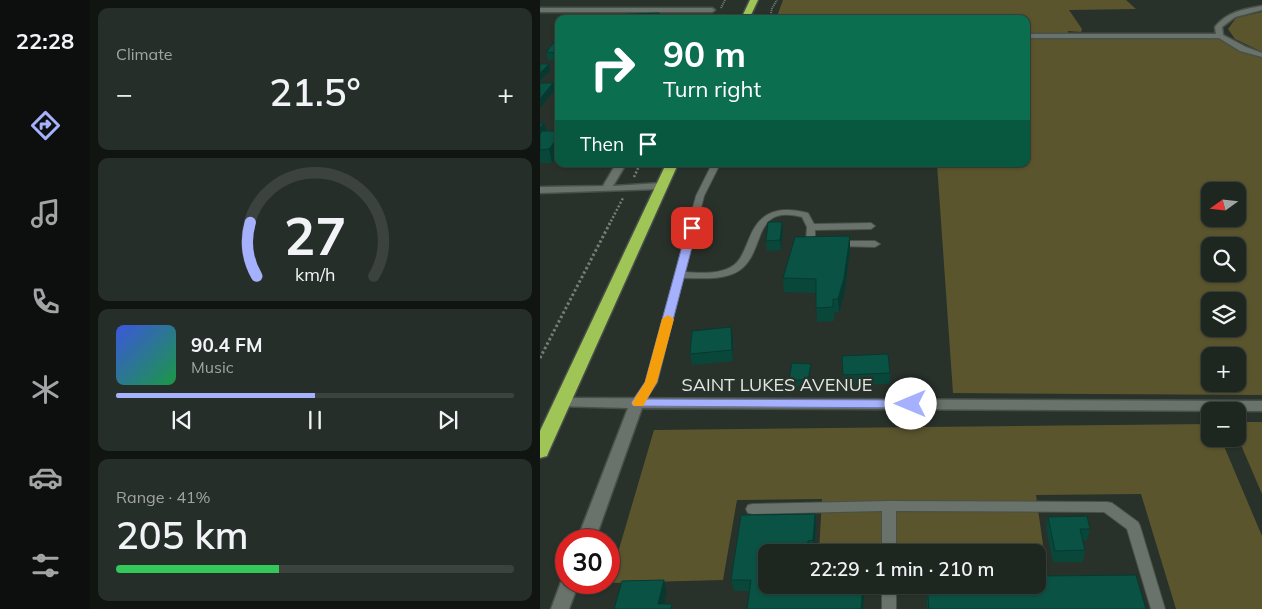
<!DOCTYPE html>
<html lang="en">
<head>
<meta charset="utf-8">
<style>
	body { margin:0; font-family:Mulish,sans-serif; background:#262e29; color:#f1f3f6; height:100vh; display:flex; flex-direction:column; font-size:19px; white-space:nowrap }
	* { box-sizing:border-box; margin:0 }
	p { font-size:16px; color:#a1a5a5 }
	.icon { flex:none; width:28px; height:28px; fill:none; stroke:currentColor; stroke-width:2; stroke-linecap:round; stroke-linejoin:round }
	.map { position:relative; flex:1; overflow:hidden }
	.panel { display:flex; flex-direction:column; gap:8px; padding:8px; background:#101512; width:450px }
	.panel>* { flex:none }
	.guide { position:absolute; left:15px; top:15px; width:475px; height:152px; border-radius:10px; box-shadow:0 1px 4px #0004,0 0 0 1px #3c433e; background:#0b6e4f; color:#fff; overflow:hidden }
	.needle { width:32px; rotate:255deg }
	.tools { position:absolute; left:661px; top:182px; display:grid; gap:10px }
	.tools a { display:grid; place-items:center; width:45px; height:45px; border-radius:10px; background:#1e2620; box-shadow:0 1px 4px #0004,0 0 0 1px #3c433e; font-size:25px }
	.speed { position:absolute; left:15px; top:529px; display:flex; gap:10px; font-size:25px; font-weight:700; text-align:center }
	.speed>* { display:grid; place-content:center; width:65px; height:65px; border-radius:50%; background:#1e2620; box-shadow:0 1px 4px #0004,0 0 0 1px #3c433e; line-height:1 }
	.speed .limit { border:8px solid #d22; background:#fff; color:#111 }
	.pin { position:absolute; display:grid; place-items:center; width:42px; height:42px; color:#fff; margin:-21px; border-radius:10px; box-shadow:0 2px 8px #0006 }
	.me { position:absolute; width:55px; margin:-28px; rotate:270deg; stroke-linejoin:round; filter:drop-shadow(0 0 4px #0008) }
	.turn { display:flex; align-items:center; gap:18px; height:105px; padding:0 25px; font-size:22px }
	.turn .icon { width:65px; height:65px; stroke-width:2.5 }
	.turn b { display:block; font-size:35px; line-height:42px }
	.then { display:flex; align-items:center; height:48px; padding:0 25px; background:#0003; gap:10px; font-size:19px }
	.big { font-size:38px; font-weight:600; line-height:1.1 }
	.panel .tile { flex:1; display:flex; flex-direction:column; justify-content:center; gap:8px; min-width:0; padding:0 18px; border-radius:10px; background:#262e29 }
	.panel .dial { align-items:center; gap:0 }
	.dial svg { height:130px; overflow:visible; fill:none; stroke:#3c433e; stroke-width:7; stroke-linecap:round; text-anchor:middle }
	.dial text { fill:#f1f3f6; stroke:none }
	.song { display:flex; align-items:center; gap:15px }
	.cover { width:60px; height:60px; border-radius:8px; background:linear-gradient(135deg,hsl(230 70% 55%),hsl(140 70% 35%)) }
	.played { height:5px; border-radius:2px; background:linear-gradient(90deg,#a5b1fc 50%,#3c433e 50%) }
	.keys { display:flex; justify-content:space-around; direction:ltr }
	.heat { display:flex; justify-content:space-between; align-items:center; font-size:28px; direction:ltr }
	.charge { height:8px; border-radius:4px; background:linear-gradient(90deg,#34c759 41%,#3c433e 0) }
	.trip { position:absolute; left:218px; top:544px; width:288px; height:50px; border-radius:10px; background:#1e2620; box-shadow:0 1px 4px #0004,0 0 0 1px #3c433e; font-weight:600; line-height:50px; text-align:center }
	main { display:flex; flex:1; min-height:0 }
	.tabs { display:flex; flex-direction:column; width:90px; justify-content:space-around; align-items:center; background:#0c0f0d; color:#a1a5a5 }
	.tabs .icon { width:35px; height:35px }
	.tabs .selected { color:#a5b1fc }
	.tabs b { font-size:22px; color:#f1f3f6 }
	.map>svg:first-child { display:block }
</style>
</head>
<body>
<main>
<nav class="tabs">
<b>22:28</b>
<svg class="icon selected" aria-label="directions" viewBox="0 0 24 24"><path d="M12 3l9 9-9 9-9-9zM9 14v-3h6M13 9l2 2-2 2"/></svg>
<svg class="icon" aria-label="music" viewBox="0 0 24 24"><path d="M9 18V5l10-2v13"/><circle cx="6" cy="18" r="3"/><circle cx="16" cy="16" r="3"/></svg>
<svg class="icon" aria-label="phone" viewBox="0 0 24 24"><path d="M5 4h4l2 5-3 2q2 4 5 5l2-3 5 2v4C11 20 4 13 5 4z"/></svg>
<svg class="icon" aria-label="climate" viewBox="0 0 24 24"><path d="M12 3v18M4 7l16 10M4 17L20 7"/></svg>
<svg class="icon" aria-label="car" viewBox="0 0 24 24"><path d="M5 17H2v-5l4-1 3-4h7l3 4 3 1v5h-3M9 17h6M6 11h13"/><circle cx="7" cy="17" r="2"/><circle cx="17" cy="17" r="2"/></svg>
<svg class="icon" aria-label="filters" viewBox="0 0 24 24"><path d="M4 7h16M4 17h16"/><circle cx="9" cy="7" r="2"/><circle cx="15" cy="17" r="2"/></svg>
</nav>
<section class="panel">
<div class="tile"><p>Climate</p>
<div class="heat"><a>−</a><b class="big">21.5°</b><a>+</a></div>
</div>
<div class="tile dial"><svg viewBox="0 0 100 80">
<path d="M14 69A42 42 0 1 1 86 69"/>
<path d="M14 69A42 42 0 0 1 10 36" stroke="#a5b1fc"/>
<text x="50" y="56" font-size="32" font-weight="700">27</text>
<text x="50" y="72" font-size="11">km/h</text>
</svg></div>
<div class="tile">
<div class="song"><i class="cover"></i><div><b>90.4 FM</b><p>Music</p></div></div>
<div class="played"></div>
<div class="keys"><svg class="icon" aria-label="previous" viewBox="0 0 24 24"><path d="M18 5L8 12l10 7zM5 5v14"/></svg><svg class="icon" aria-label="pause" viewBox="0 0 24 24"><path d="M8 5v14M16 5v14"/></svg><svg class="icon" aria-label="next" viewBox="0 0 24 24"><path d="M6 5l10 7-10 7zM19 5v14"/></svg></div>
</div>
<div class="tile"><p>Range · 41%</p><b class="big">205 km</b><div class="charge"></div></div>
</section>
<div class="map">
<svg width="722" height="609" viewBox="0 0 722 609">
	<rect width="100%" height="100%" fill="#28322a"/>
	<path fill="#5b552e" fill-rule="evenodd" d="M 243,0 L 586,0 L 596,9 L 529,10 L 542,29 L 541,32 L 528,31 L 528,34 L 486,34 L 486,19 L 236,19 Z
		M 722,12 L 722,52 L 695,39 L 688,29 L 696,18 Z
		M 486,37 L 681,38 L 722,57 L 722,395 L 413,393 L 397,164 L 486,164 ZM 670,191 L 698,191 L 698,219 L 670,219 ZM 670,246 L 698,246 L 698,274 L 670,274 ZM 670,301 L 698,301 L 698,329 L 670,329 ZM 670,356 L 698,356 L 698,384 L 670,384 Z
		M 698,422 L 722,422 L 722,494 L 698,438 Z
		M 670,424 L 670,439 L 681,439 L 722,536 L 722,609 L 636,609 L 601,494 L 496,495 L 508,580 L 496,580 L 496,552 L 279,552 L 282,499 L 197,500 L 183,580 L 69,583 L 114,430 Z"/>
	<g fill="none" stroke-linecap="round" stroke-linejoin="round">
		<g stroke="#475049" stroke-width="2">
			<path id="lane" d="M 172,164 L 180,164 L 164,196 L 145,272 C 160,273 180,275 194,265 C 202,259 205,248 209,239 C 220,210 240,206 268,213 L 274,224 L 331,223 L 335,226 L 331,229 L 275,230 L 275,240 L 282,244 L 277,247 L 266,241 L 267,227 L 262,217 C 211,204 227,250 200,270 C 184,281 161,278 143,278 L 117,383 L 101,406 L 93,406 L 91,403 L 106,382 L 156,196 Z
				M 299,241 L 335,241 L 340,244 L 335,247 L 296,246 L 294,244 L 296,242 Z
				M 349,501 L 567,502 L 572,503 L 598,522 L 600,526 L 625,609 L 611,609 L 587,529 L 564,512 L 356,511 L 356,552 L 342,552 L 342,511 L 213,514 L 208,513 L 206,509 L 208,505 L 213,504 Z
				M 342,585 L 356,585 L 356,609 L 342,609 Z"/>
		</g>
		<g stroke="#475049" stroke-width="3">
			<path id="street" d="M 722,6 L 722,10 L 695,17 L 682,27 L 683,35 L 706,47 L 722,53 L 722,57 L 700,51 L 679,38 L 486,38 L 486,34 L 676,34 L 675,27 C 687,12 704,9 722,6 Z
				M 0,8 L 172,8 L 175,10 L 172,12 L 0,12 Z
				M 76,164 L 86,164 L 73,186 L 120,183 L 125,186 L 120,189 L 0,193 L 0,187 L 63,186 Z
				M 22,398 L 722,401 L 722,411 L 102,408 L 55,540 L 37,540 L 88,408 L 17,406 L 15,403 L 17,400 Z
				M 26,576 L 26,582 L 39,582 L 29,609 L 11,609 L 21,582 Z"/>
		</g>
		<g stroke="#475049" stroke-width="3">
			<path id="highway" d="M 210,0 L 218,0 L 209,19 L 201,19 Z
				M 126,164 L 138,164 L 9,451 L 7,456 L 0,458 L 0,431 Z"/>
		</g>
		<path stroke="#757d77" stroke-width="2" stroke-dasharray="1 1" stroke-linecap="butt" d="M 181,8 L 185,0
			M 230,19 L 232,8 L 237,0"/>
		<path stroke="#757d77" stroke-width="2.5" stroke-dasharray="2 2" stroke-linecap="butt" d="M 94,177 L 100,164
			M 69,225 L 83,198"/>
		<path stroke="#757d77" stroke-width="3" stroke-dasharray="2.5 2.5" stroke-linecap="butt" d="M 0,358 L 70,223"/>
		<use href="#lane" fill="#69736b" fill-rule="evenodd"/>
		<use href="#street" fill="#69736b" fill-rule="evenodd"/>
		<use href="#highway" fill="#a0c557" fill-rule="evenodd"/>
	</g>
	<path fill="#09473a" d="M 19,37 L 19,60 L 8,60 L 6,52 Z
		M 0,123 L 4,123 L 7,131 L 19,131 L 19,153 L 12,163 L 0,163 Z
		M 243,232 L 241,250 L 227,251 L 226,241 Z
		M 310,249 L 305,291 L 299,313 L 294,312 L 294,321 L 277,322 L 276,293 L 244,292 L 243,278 Z
		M 191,327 L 193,338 L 193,361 L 152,365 L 150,354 Z
		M 271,369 L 268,386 L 249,386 L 249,380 Z
		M 350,373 L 350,384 L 303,386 L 303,375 Z
		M 275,514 L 276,525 L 274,552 L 226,552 L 226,585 L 324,585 L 323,609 L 207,609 L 210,591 L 194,591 L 191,580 Z
		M 508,517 L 550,529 L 547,540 L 543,540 L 545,550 L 543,562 L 513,562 L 506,528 Z
		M 500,576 L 606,609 L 387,609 L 386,585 L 496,585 Z"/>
	<path fill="#073930" d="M 119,13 L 120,19 L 116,19 Z
		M 9,64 L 10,71 L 0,81 L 0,73 Z
		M 13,83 L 15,89 L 0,108 L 0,99 Z
		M 4,123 L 8,135 L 0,145 L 0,128 Z
		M 19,136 L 19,153 L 12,163 L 9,149 Z
		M 242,222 L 243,232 L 241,250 L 240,240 Z
		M 310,236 L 310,249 L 305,291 L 299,313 L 298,299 Z
		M 191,327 L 193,338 L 193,361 L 192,350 Z
		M 271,364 L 271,369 L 268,386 L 268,380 Z
		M 275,514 L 276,525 L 274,552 L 273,540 Z
		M 124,580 L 127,592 L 123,609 L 118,604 Z
		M 323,585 L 324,585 L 324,591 L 323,609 L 321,609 Z"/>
	<path fill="#0a5244" stroke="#073930" d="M 119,13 L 116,19 L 42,19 L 44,16 Z
		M 19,37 L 19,53 L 6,52 Z
		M 0,64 L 9,64 L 0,73 Z
		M 0,83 L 13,83 L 0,99 Z
		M 0,123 L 4,123 L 0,128 Z
		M 2,131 L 19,131 L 19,136 L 9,149 L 0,150 L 0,134 Z
		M 228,222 L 242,222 L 240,240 L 226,241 Z
		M 310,236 L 304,278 L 298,299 L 293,299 L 293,307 L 276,308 L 276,279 L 243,278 L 255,237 Z
		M 191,327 L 192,350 L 150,354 L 152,331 Z
		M 348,354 L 350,373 L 303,375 L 302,356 Z
		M 252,363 L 271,364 L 268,380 L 249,380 Z
		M 275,514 L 273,540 L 268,541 L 267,552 L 226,552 L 226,585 L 323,585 L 321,609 L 207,609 L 211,580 L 191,580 L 201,515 Z
		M 547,516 L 550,529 L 540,529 L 545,550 L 515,551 L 508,517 Z
		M 496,573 L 500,573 L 500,576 L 596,575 L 606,609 L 389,609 L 387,585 L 496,585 Z
		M 124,580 L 118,604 L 132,604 L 131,609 L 74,609 L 82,581 Z"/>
	<path fill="#a5b1fc" stroke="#6b73a4" d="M 152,225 L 157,228 L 117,382 L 107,399 L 371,400 L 375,401 L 377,404 L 375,408 L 93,406 L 91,403 L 105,382 L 147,228 Z"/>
	<path fill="#f59e0b" d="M 128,315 L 134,319 L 117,382 L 103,406 L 94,406 L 92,403 L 105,382 L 122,319 Z"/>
	<g text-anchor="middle" stroke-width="5" stroke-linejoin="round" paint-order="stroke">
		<g font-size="18" fill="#e2e8e3" stroke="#28322a">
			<text x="237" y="391">SAINT LUKES AVENUE</text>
		</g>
	</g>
</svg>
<div class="tools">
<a><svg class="needle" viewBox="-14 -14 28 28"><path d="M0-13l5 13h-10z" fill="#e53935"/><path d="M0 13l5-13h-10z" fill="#a1a5a5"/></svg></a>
<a><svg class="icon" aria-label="search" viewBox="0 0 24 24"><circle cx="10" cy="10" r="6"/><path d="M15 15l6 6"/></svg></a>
<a><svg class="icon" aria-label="layers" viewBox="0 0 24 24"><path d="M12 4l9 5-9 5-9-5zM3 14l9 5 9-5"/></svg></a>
<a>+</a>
<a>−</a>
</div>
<div class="speed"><div class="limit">30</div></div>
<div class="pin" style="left:152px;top:228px;background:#d93025"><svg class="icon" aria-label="arrive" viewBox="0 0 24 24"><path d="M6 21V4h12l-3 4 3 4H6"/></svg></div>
<svg class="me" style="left:371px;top:404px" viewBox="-20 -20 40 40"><circle r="19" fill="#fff"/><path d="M0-13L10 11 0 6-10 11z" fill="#a5b1fc"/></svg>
<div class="trip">22:29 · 1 min · 210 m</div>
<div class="guide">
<div class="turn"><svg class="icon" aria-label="right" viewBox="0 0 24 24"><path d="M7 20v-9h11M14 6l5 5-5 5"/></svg><div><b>90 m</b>Turn right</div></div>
<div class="then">Then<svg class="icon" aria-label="arrive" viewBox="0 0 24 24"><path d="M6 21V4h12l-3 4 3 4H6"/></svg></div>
</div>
</div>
</main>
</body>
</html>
